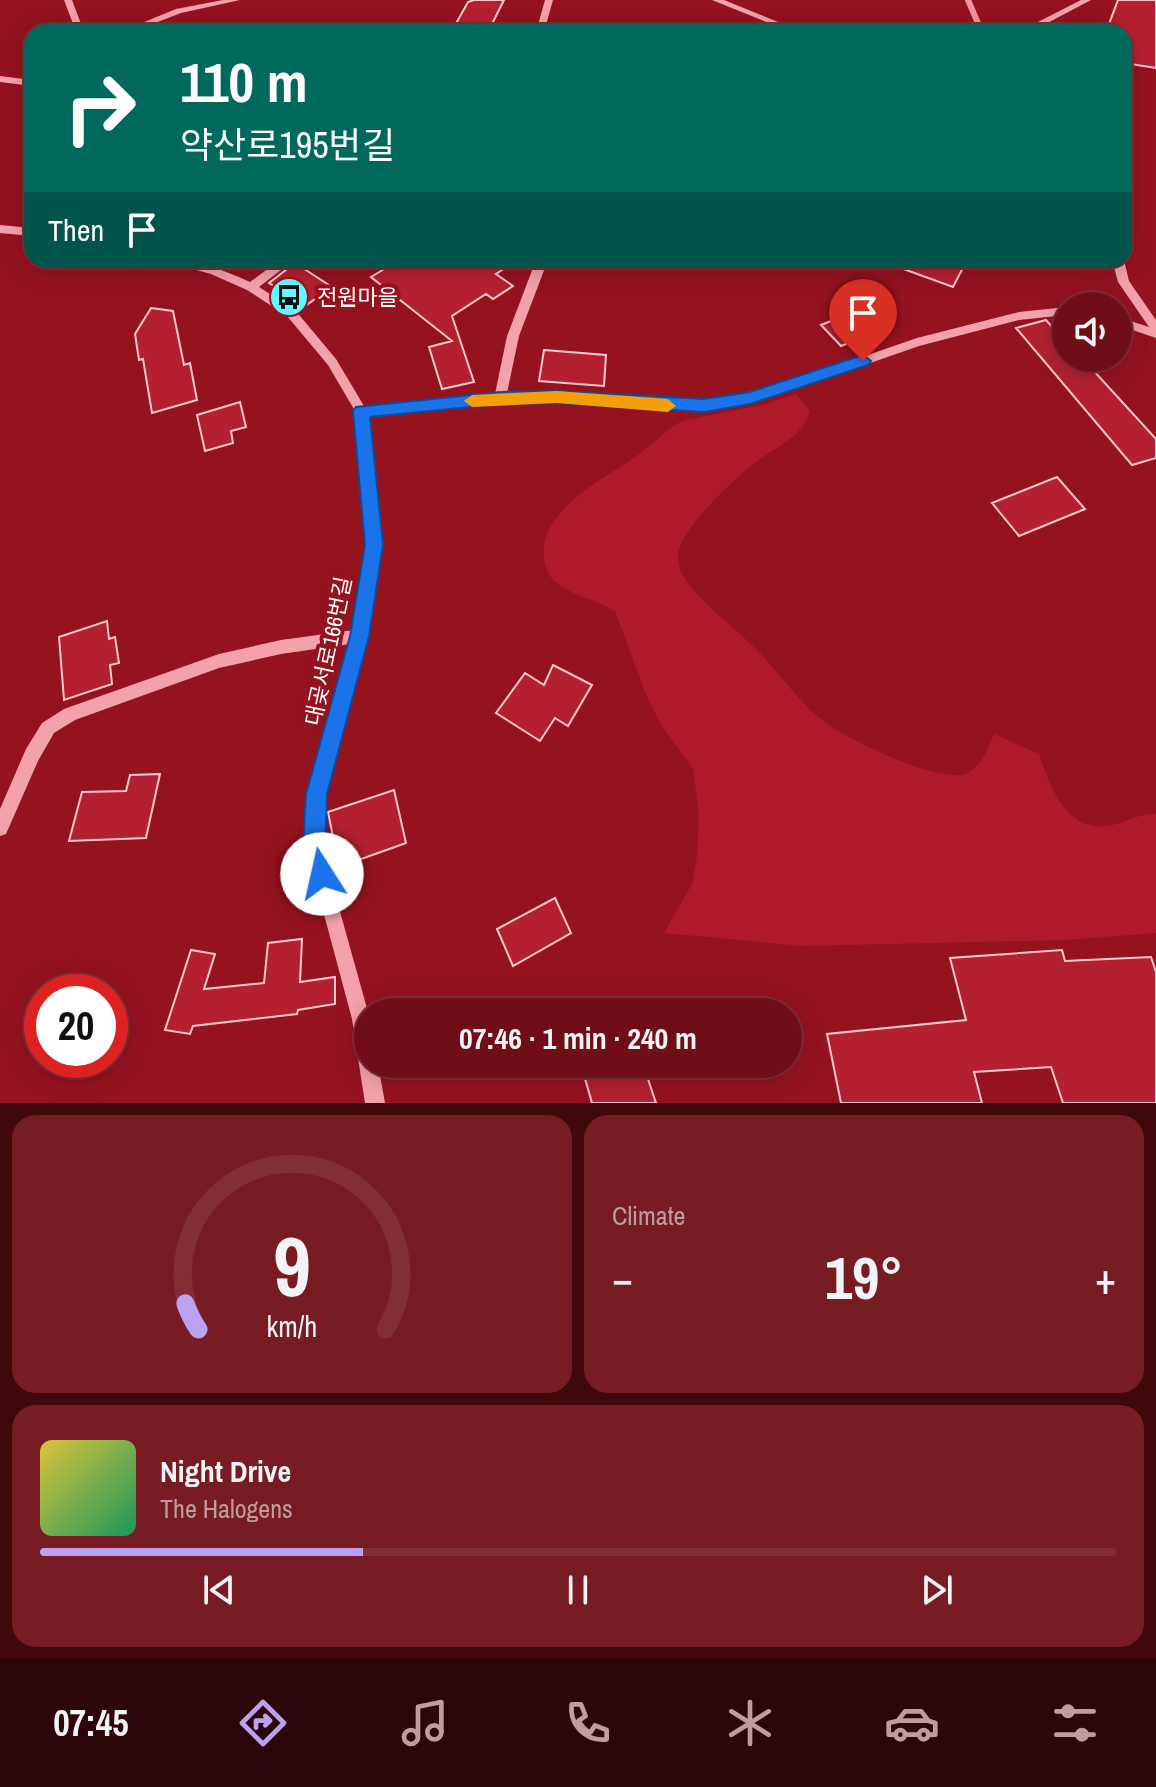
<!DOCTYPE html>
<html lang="en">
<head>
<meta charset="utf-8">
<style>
	body { margin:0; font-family:"Archivo Narrow","Noto Sans KR",sans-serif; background:#781c24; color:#f1f3f6; height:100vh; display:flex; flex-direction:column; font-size:30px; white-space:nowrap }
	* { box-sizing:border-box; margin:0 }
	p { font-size:26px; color:#c09ca1 }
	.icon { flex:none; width:44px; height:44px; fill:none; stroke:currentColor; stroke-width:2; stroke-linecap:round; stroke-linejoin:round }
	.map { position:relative; height:1103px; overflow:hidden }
	.side { display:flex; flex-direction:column; gap:12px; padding:12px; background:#3e080d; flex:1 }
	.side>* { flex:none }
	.hud { position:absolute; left:24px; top:24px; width:1108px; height:244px; border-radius:24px; box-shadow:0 4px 20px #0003,0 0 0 2px #822e36; background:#00695c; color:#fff; overflow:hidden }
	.tools { position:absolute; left:1052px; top:292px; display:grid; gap:16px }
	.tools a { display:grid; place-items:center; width:80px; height:80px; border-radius:50%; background:#700e17; box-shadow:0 4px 20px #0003,0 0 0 2px #822e36; font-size:40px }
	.speed { position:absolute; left:24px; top:974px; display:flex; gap:16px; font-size:40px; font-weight:700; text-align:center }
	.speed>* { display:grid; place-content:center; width:104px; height:104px; border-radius:50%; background:#700e17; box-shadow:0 4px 20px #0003,0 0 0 2px #822e36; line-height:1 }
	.speed .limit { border:12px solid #d22; background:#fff; color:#111 }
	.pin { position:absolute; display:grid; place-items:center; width:68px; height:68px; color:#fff; margin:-82px -34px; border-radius:50% 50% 50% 0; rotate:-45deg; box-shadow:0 0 8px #0007 }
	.pin .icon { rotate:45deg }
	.me { position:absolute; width:88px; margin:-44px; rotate:350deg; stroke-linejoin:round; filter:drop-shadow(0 0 6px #0008) }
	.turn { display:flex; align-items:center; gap:28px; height:168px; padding:0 24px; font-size:36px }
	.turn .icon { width:104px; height:104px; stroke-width:2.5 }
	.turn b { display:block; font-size:56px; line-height:68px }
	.then { display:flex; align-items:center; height:76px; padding:0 24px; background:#0003; gap:16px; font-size:30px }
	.big { font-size:60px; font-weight:800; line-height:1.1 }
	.side .card { flex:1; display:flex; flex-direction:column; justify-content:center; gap:12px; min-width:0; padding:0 28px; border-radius:24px; background:#781c24 }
	.side .dial { align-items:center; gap:0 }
	.dial svg { height:208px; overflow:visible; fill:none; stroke:#822e36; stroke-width:7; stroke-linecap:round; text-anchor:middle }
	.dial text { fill:#f1f3f6; stroke:none }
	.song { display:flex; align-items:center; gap:24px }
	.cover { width:96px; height:96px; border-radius:12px; background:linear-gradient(135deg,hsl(50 70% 55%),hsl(150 70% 35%)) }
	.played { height:8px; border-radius:4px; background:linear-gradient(90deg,#bca0f2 30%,#822e36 30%) }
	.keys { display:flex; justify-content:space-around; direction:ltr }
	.heat { display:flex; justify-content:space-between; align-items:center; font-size:44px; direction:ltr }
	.side .tiles { flex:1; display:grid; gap:12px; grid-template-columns:1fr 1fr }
	.card:last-child { grid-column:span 2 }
	.trip { position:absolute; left:354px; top:998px; width:448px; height:80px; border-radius:40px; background:#700e17; box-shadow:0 4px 20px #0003,0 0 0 2px #822e36; font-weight:800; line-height:80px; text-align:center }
	.tab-bar { display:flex; height:128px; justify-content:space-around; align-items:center; background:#2d0609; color:#c09ca1 }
	.tab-bar .icon { width:56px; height:56px }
	.tab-bar .current { color:#bca0f2 }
	.tab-bar b { font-size:36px; color:#f1f3f6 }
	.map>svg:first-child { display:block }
</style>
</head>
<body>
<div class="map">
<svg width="1156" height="1103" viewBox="0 0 1156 1103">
	<rect width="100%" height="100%" fill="#95121f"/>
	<path fill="#af1a2b" d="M 796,394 L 810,411 C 803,436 779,445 759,460 C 738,475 678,530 678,556 C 678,561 680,570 682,574 C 694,598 739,631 759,652 C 782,676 799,703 826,723 C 849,740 940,785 967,773 C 983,765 987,749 994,734 L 1039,754 C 1051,789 1067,835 1113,825 C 1127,821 1142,813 1156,814 L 1156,933 L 1066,940 L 803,946 L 664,933 L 692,884 L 697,856 L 699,814 L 693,769 L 660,723 L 647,697 L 615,611 C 597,600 570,595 554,581 C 549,576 545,566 544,559 C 537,511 604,479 638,455 C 653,444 666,430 682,421 L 766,404 Z"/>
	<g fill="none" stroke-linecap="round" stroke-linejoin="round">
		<path stroke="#f6929f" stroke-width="6" d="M 968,0 L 978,23"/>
	</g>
	<path fill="#b42030" stroke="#fdc8cf" stroke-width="2" d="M 474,0 L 504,0 L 488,32 L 453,29 L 468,2 Z
		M 1118,0 L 1156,0 L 1156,68 L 1124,63 L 1124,32 L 1106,32 Z
		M 399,260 L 517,260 L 496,274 L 513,286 L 493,299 L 486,294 L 452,316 L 474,382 L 442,389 L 429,347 L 452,341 L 371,277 Z
		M 887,260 L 967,260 L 953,287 L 887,263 Z
		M 295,263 L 332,287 L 305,306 L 269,283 Z
		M 151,308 L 173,311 L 184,365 L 190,363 L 197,400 L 152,413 L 143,359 L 139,360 L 135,334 Z
		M 861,309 L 881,330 L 841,346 L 821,325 Z
		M 1046,320 L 1066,343 L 1066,358 L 1082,358 L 1156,439 L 1156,458 L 1132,465 L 1016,328 Z
		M 544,350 L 606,355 L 604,386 L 539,381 Z
		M 240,402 L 246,427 L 231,431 L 233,443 L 205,451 L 197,415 Z
		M 1057,477 L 1085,509 L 1019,536 L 992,503 Z
		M 107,621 L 109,639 L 115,637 L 119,663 L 110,665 L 112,684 L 64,700 L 59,637 Z
		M 553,665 L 592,685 L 568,726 L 555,718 L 540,741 L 496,713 L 525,673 L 544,685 Z
		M 160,774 L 146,838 L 69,841 L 82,792 L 126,791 L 130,775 Z
		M 394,790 L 406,843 L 339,867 L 328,812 Z
		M 555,898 L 571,933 L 513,966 L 497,929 Z
		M 302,939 L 300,982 L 335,977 L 335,1004 L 298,1010 L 297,1014 L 193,1026 L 190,1034 L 165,1030 L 191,950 L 215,954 L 204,989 L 264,983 L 268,943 Z
		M 1062,950 L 1065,961 L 1151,957 L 1156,972 L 1156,1103 L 1063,1103 L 1051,1067 L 974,1072 L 982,1103 L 841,1103 L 827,1034 L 966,1020 L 950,958 Z
		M 611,1064 L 643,1064 L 656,1103 L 592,1103 L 584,1075 Z"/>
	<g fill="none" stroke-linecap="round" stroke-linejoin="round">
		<path fill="#f3a1aa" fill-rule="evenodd" d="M 64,0 L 72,0 L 84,32 L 76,32 Z
			M 223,0 L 240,0 L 181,13 L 132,32 L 120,32 L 176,9 Z
			M 545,0 L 553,0 L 544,32 L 536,32 Z
			M 712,0 L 724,0 L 803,32 L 791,32 Z
			M 1081,0 L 1091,0 L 1038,28 L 987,32 L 953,32 L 957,29 L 1036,23 Z
			M 0,76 L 32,80 L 32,86 L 0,82 Z
			M 0,225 L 32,228 L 32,236 L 0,233 Z
			M 169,260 C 199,260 223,270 250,282 L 280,260 L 294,260 L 259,287 L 295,310 L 336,359 L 364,406 L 495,394 L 507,336 L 536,260 L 548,260 L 519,336 L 507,393 L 557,392 L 686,401 L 721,399 L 807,376 L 917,338 L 1019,312 L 1066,307 L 1066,315 L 1019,320 L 919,346 L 813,383 L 721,409 L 686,411 L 557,402 L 500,403 L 368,415 L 381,545 L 367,636 L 325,794 L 322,847 L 368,1012 L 368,1064 L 378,1064 L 385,1103 L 365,1103 L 352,1019 L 306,847 L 309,794 L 350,644 L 281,654 L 219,668 L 75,720 L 54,733 L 38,761 L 6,834 L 0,836 L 0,809 L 26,749 L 42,723 L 64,709 L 219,654 L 281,640 L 354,630 L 367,545 L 355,411 L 328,365 L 287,316 L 247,290 L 211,274 L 171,263 Z
			M 1112,260 L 1124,260 L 1129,281 L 1156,320 L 1156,338 L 1118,325 L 1118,317 L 1149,327 L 1118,282 Z"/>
	</g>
	<path fill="#1a73e8" stroke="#114b97" stroke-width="2" d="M 863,355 L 871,361 L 868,365 L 750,404 L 704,412 L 557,403 L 500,404 L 370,417 L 383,545 L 369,636 L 327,794 L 325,847 L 333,874 L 330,882 L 322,886 L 314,882 L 303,847 L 306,794 L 350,636 L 365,545 L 353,411 L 356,407 L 500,392 L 557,391 L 704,399 L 750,392 Z"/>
	<path fill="#f59e0b" d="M 557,391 L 668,399 L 676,406 L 668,412 L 557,403 L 472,407 L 464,401 L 472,395 Z"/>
	<defs>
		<g id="bus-disc" transform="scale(2)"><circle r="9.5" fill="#63f8ff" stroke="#95121f"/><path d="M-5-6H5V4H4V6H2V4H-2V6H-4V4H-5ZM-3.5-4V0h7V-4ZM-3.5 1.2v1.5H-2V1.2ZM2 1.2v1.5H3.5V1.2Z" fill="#111"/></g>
	</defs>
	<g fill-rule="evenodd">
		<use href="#bus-disc" x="289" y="297"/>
	</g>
	<g text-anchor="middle" stroke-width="8" stroke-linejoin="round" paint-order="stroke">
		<g font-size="22" fill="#fff" stroke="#95121f" text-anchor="start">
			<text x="317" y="305">전원마을</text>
		</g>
		<g font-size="22" fill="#fff" stroke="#95121f">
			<text transform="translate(328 651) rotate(-78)" y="8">대곶서로166번길</text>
		</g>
	</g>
</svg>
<div class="tools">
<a><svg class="icon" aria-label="sound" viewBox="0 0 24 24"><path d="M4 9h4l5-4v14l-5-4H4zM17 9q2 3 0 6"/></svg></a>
</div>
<div class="speed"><div class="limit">20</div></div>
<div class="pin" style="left:863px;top:361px;background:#d93025"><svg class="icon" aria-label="arrive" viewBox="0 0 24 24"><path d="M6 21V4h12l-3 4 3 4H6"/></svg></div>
<svg class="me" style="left:322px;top:874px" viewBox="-20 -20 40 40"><circle r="19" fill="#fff"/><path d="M0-13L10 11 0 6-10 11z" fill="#1a73e8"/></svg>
<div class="trip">07:46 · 1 min · 240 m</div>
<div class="hud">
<div class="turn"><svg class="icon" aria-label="right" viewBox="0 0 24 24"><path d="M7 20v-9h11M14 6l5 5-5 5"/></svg><div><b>110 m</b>약산로195번길</div></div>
<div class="then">Then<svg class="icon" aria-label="arrive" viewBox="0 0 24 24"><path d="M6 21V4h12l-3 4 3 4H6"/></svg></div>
</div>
</div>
<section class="side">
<div class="tiles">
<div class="card dial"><svg viewBox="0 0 100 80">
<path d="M14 69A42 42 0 1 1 86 69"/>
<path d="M14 69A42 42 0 0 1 9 59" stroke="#bca0f2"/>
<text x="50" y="56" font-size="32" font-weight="700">9</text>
<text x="50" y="72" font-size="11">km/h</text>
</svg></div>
<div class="card"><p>Climate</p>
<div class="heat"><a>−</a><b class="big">19°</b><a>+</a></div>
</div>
<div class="card">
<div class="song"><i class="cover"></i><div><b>Night Drive</b><p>The Halogens</p></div></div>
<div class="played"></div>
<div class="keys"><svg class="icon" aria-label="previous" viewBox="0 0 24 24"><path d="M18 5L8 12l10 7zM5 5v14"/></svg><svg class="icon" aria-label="pause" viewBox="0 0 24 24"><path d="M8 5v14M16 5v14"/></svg><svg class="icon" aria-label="next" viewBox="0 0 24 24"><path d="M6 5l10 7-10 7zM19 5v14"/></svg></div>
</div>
</div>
</section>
<nav class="tab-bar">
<b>07:45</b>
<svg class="icon current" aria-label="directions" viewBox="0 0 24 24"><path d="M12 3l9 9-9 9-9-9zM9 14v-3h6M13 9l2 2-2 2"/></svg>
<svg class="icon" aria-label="music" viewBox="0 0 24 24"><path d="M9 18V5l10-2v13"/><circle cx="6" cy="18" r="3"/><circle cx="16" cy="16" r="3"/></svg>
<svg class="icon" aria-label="phone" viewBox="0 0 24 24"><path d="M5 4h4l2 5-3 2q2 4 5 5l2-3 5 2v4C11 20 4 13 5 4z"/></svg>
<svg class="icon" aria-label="climate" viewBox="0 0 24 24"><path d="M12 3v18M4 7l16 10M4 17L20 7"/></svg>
<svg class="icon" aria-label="car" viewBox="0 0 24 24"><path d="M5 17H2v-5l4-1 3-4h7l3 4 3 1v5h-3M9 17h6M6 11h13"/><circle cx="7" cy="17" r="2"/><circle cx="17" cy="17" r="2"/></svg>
<svg class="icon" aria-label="filters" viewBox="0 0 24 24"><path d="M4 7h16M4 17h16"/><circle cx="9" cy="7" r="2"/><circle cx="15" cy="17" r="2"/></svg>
</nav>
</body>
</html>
